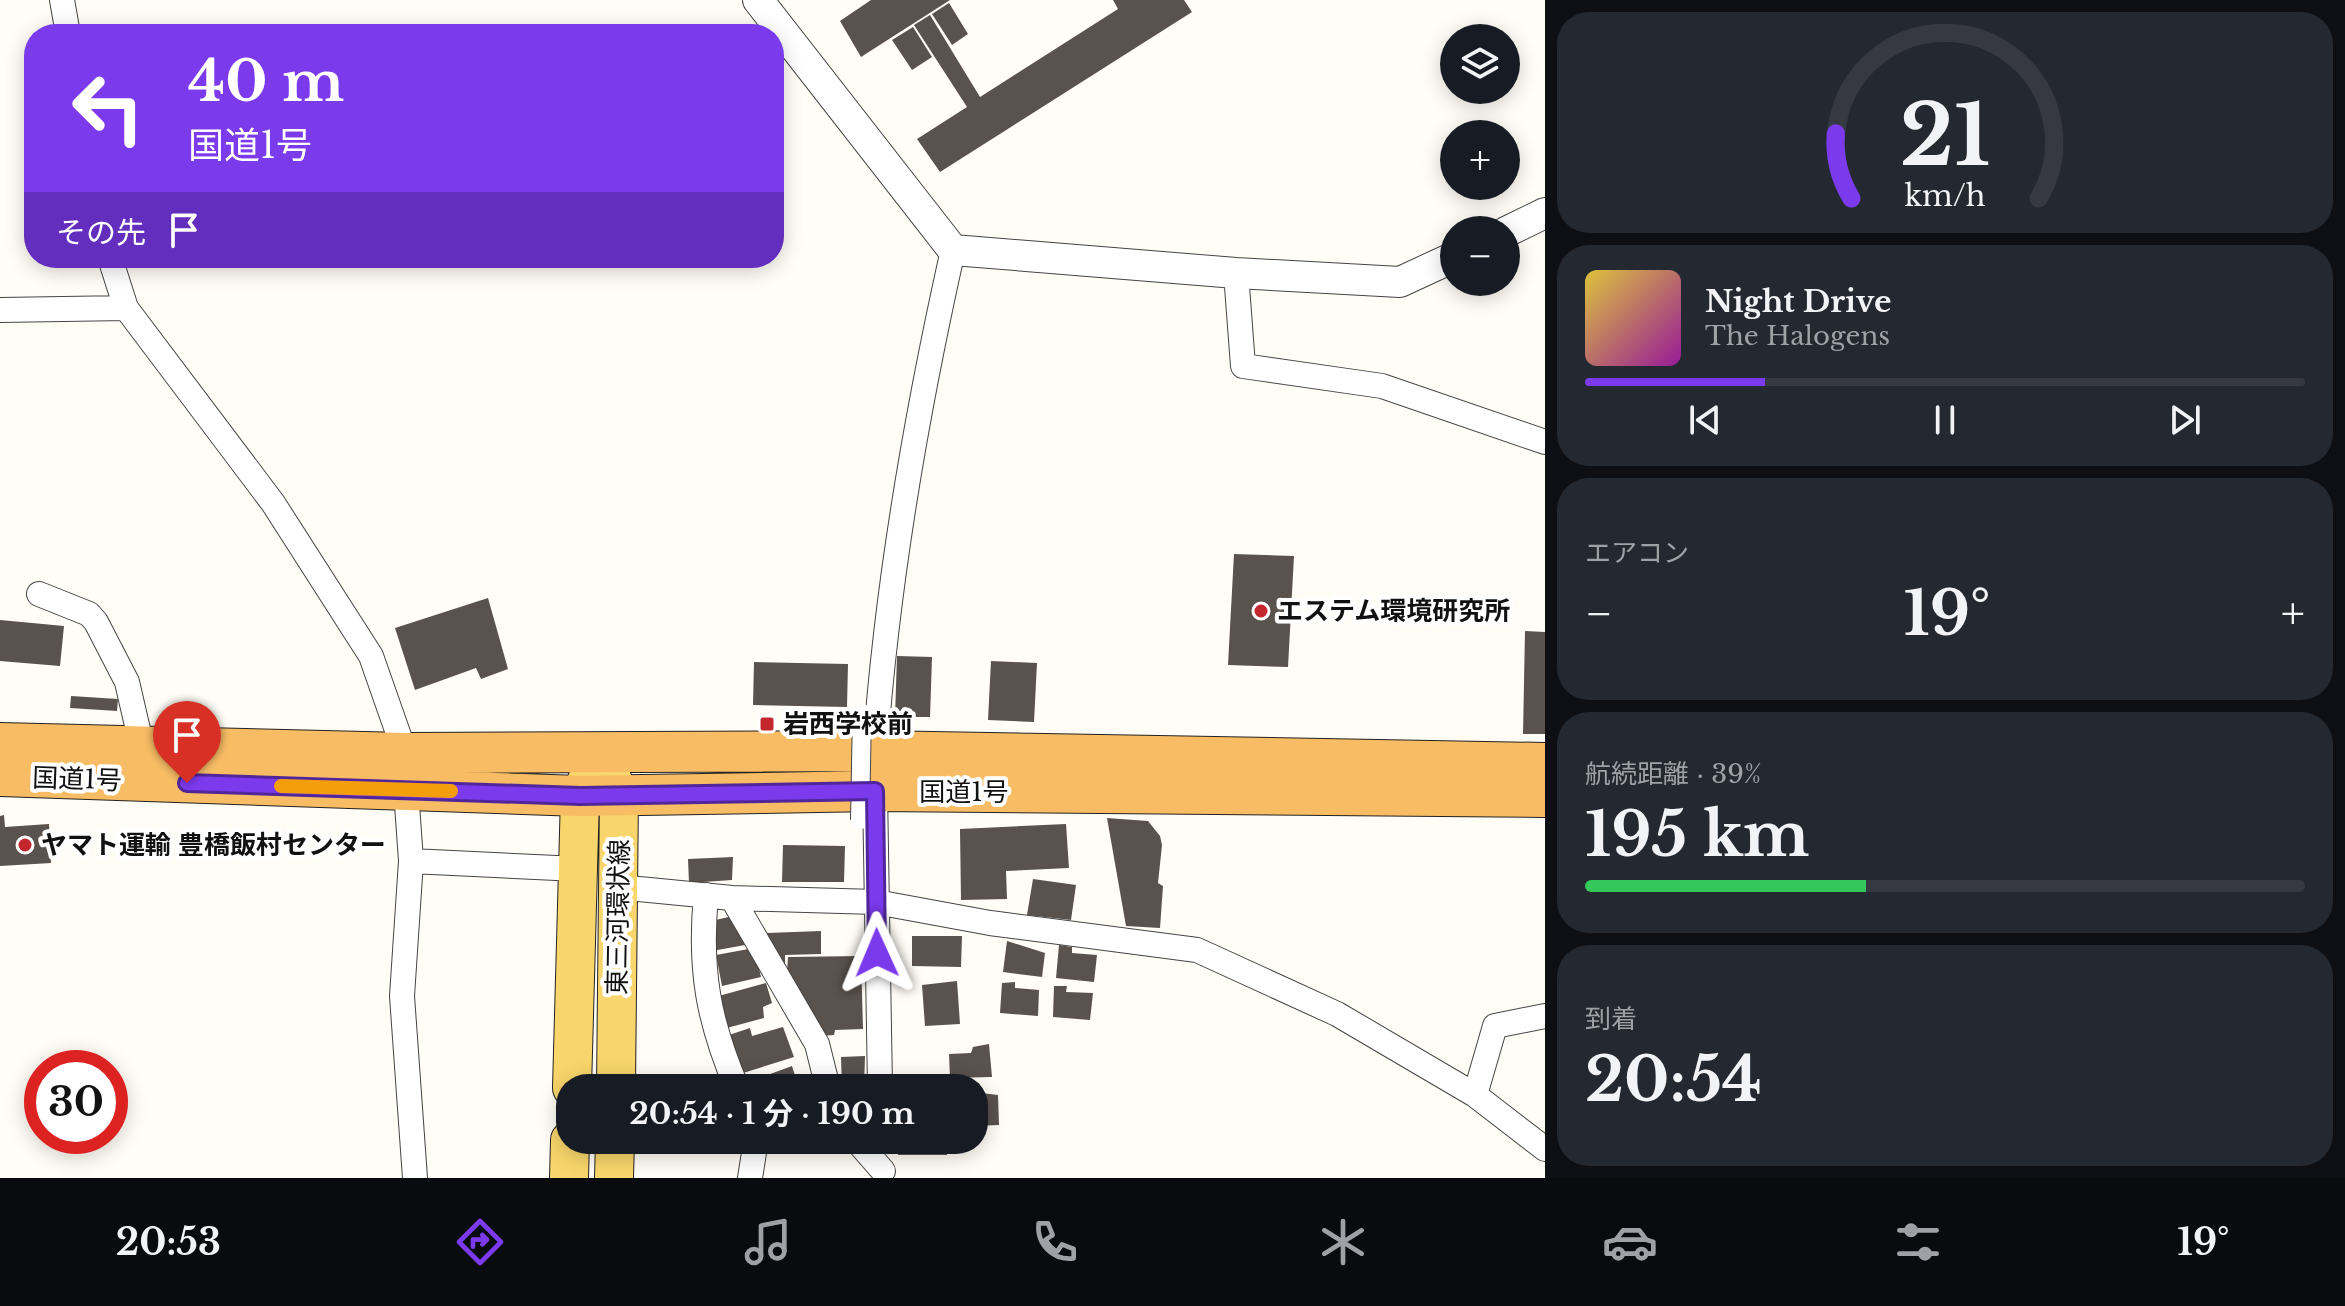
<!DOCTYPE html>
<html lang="ja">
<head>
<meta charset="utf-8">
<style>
	body { margin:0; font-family:"Libre Baskerville","Noto Sans JP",serif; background:#242831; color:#f1f3f6; height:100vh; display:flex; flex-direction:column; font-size:30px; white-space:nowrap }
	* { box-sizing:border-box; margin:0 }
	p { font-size:26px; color:#9ea1a6 }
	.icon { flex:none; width:44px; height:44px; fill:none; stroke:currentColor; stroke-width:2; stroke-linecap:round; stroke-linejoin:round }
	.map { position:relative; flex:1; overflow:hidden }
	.panel { display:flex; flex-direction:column; gap:12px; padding:12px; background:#0d0f14; width:800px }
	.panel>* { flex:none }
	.hud { position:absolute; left:24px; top:24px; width:760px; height:244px; border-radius:32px; box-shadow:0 4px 20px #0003; background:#7c3aed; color:#fff; overflow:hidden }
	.buttons { position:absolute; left:1440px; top:24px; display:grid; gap:16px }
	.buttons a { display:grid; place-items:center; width:80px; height:80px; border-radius:50%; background:#171b24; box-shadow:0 4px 20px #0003; font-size:40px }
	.speed { position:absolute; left:24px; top:1050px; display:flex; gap:16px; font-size:40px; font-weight:700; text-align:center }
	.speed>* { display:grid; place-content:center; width:104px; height:104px; border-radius:50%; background:#171b24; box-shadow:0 4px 20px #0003; line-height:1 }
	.speed .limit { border:12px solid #d22; background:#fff; color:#111 }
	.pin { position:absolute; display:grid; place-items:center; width:68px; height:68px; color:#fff; margin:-82px -34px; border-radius:50% 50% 50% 0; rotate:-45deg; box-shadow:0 0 8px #0007 }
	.pin .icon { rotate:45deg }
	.me { position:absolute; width:88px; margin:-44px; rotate:359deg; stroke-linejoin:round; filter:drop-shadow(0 0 6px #0008) }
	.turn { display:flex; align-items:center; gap:28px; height:168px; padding:0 32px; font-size:36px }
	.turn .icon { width:104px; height:104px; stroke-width:2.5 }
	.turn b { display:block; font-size:56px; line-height:68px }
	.then { display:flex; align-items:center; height:76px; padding:0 32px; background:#0003; gap:16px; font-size:30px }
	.big { font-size:60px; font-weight:700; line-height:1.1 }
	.panel .widget { flex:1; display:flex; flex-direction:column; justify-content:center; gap:12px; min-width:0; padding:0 28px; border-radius:32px; background:#242831 }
	.panel .dial { align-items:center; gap:0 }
	.dial svg { height:208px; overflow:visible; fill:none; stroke:#363941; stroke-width:7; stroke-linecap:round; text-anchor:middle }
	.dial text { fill:#f1f3f6; stroke:none }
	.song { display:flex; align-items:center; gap:24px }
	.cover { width:96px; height:96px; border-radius:12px; background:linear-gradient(135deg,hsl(50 70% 55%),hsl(300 70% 35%)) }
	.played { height:8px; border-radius:4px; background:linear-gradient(90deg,#7c3aed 25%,#363941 25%) }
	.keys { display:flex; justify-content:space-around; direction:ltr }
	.heat { display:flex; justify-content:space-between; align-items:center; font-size:44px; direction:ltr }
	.charge { height:12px; border-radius:6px; background:linear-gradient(90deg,#34c759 39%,#363941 0) }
	.trip { position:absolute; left:556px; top:1074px; width:432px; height:80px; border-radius:32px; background:#171b24; box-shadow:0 4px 20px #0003; font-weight:700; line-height:80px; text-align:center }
	.tabs { display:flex; height:128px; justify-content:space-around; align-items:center; background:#090b0e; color:#9ea1a6 }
	.tabs .icon { width:56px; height:56px }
	.tabs .active { color:#7c3aed }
	.tabs b { font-size:36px; color:#f1f3f6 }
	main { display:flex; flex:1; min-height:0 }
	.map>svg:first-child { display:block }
</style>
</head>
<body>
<main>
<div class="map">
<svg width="1545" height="1178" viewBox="0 0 1545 1178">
	<rect width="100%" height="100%" fill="#fffdf5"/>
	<path fill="#5a524d" d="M 871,0 L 950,0 L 861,57 L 840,21 Z
		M 1113,0 L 1184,0 L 1192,12 L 940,172 L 917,139 L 967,107 L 914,25 L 930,15 L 980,97 L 1118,9 Z
		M 949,3 L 968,34 L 952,45 L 932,14 Z
		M 913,27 L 932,57 L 912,70 L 892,40 Z
		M 1234,554 L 1294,556 L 1288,667 L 1228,665 Z
		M 488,598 L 508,669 L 481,679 L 476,668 L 415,690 L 395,628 Z
		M 0,620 L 64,626 L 60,666 L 0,661 Z
		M 1525,631 L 1545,632 L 1545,734 L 1523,734 Z
		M 897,656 L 932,657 L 930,717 L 895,717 Z
		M 991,661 L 1037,663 L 1034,722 L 988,720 Z
		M 754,662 L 848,664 L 847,707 L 753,705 Z
		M 71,696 L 118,699 L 117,711 L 70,708 Z
		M 4,815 L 5,827 L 49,824 L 51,863 L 0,866 L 0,816 Z
		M 1107,818 L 1148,821 L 1160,836 L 1162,845 L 1158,883 L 1163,886 L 1160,928 L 1126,926 Z
		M 1066,824 L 1069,868 L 1006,871 L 1007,899 L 961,900 L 960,829 Z
		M 783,845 L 845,846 L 844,882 L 782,882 Z
		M 733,857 L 732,880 L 689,883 L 688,859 Z
		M 1033,879 L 1076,885 L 1071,920 L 1027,915 Z
		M 733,916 L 741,926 L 745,945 L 712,951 L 711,921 Z
		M 821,931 L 821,954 L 785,955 L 785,967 L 765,936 L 767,933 Z
		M 912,936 L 962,936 L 961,967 L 912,966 Z
		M 1007,941 L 1045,953 L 1042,977 L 1003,972 Z
		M 1059,945 L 1072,947 L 1072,953 L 1097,955 L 1094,982 L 1056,978 Z
		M 754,948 L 761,977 L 722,986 L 716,955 Z
		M 861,956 L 863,1029 L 835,1030 L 834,1035 L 821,1036 L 787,972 L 788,957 Z
		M 957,981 L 960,1024 L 925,1026 L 922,985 Z
		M 1015,982 L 1015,988 L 1039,990 L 1038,1016 L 1000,1013 L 1002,983 Z
		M 766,983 L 772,1003 L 763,1007 L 764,1018 L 723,1029 L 715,997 Z
		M 1054,986 L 1067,986 L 1066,992 L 1093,993 L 1090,1020 L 1053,1017 Z
		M 783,1027 L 794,1057 L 740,1074 L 726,1036 L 750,1028 L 752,1036 Z
		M 989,1044 L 992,1077 L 950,1078 L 949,1054 L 971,1053 L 973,1047 Z
		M 865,1056 L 864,1088 L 842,1088 L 841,1057 Z
		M 792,1066 L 799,1088 L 744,1088 L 743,1084 Z
		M 981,1093 L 998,1095 L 999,1125 L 974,1126 L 974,1100 L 981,1099 Z
		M 897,1140 L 946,1140 L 947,1155 L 898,1155 Z"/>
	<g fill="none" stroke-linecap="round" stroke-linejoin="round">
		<g stroke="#444" stroke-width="26">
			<path id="minor" d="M 62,0 L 68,34
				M 110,258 L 126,308 L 273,503 L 371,656 L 405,753
				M 1236,273 L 1243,366 L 1382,386 L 1545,442
				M 0,310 L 126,308
				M 39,594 L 89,614 L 96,622 L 127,682 L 142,747
				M 875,751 C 887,582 916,415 953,250
				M 406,790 L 411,861 L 402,996 L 415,1178
				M 875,791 L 880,1088
				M 411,861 L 578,869
				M 618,887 L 732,898 L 876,902 L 990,923 L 1197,950 L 1337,1014 L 1475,1095 L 1545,1149
				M 706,895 C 699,969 708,1020 737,1088
				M 732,898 L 817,1044 L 828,1088
				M 1475,1095 L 1495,1026 L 1545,1016
				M 856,1140 L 883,1171
				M 750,1178 L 756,1140"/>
		</g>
		<g stroke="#444" stroke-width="32">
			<path id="tertiary" d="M 758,0 L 953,250 L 1236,273 L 1400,282 L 1454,257
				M 1506,232 L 1545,213"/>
		</g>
		<g stroke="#222" stroke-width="40">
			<path id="primary" d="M 600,753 L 619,794 L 616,1088
				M 572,1088 L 580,796 L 593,767
				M 569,1178 L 570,1140
				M 614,1178 L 615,1140"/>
		</g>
		<g stroke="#222" stroke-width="42">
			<path id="trunk" d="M 0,743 L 405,753 L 875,751 L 1545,763
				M 0,776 L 580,796 L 875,791 L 1545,797"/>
		</g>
		<use href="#minor" stroke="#fff" stroke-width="24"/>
		<use href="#tertiary" stroke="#fff" stroke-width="30"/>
		<use href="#primary" stroke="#f9d66b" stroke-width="38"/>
		<use href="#trunk" stroke="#f7bc64" stroke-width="40"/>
		<g stroke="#444" stroke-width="20" stroke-linecap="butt">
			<path id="pedestrian-bridge" d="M 860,820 L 862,713"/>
		</g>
		<use href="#pedestrian-bridge" stroke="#fff" stroke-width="18"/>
	</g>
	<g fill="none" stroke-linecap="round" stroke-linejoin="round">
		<g stroke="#51269a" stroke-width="20">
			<path id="route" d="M 187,783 L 580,796 L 875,791 L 877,953"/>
		</g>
		<use href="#route" stroke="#7c3aed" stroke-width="14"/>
		<path stroke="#f59e0b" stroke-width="14" d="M 281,786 L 451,791"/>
	</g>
	<g fill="#c4262e" stroke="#fff" stroke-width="3">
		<circle cx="1261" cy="611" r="8"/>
		<rect x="759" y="716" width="16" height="16" rx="4"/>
		<circle cx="25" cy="845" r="8"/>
	</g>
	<g text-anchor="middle" stroke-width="8" stroke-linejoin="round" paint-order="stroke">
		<g font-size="26" font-weight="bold" fill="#111" stroke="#fff" text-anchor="start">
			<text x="1277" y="620">エステム環境研究所</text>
			<text x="783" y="733">岩西学校前</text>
			<text x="41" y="854">ヤマト運輸 豊橋飯村センター</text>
		</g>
		<g font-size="26" fill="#111" stroke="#fff">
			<text transform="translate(77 779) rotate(2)" y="9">国道1号</text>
			<text x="964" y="801">国道1号</text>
			<text transform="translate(618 917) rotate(-89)" y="9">東三河環状線</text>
		</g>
	</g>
</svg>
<div class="buttons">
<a><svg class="icon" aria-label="layers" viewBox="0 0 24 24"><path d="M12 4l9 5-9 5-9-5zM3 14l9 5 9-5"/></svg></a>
<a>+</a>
<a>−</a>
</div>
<div class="speed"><div class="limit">30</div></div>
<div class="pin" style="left:187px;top:783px;background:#d93025"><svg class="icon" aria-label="arrive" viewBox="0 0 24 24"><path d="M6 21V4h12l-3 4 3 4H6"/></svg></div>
<svg class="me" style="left:877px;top:953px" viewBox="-20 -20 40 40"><path d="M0-17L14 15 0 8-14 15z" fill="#7c3aed" stroke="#fff" stroke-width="4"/></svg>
<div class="trip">20:54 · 1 分 · 190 m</div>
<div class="hud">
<div class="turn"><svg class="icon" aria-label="left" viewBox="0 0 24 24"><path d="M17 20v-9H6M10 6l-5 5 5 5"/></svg><div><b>40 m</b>国道1号</div></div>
<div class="then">その先<svg class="icon" aria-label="arrive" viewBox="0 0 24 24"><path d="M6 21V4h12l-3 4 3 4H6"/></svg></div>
</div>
</div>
<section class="panel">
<div class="widget dial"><svg viewBox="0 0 100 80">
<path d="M14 69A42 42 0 1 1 86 69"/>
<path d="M14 69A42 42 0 0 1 8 44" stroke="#7c3aed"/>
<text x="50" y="56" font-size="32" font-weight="700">21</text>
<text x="50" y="72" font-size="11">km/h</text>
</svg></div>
<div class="widget">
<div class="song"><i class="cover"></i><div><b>Night Drive</b><p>The Halogens</p></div></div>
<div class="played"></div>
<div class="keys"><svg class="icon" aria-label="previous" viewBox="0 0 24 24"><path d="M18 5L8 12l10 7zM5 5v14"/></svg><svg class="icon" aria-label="pause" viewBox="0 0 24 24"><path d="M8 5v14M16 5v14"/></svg><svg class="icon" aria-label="next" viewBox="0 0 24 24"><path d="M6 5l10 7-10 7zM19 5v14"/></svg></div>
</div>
<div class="widget"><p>エアコン</p>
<div class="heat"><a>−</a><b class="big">19°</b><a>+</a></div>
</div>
<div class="widget"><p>航続距離 · 39%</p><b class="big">195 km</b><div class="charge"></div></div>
<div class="widget"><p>到着</p><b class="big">20:54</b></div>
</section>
</main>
<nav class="tabs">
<b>20:53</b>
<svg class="icon active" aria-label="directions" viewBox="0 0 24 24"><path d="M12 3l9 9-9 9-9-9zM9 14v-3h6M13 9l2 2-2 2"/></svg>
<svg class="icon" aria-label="music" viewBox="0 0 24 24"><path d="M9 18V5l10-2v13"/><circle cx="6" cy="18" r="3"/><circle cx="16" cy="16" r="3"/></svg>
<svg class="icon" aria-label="phone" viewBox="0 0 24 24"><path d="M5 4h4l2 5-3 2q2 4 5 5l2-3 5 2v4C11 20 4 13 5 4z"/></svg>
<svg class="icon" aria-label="climate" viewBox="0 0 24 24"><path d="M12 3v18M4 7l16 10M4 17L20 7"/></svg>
<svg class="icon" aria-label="car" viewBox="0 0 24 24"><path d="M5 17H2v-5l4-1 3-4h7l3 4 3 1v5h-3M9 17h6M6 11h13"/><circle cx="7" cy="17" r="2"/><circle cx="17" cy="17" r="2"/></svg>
<svg class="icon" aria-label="filters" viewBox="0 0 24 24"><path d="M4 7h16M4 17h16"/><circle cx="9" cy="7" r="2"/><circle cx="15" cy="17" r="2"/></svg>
<b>19°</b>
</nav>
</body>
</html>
